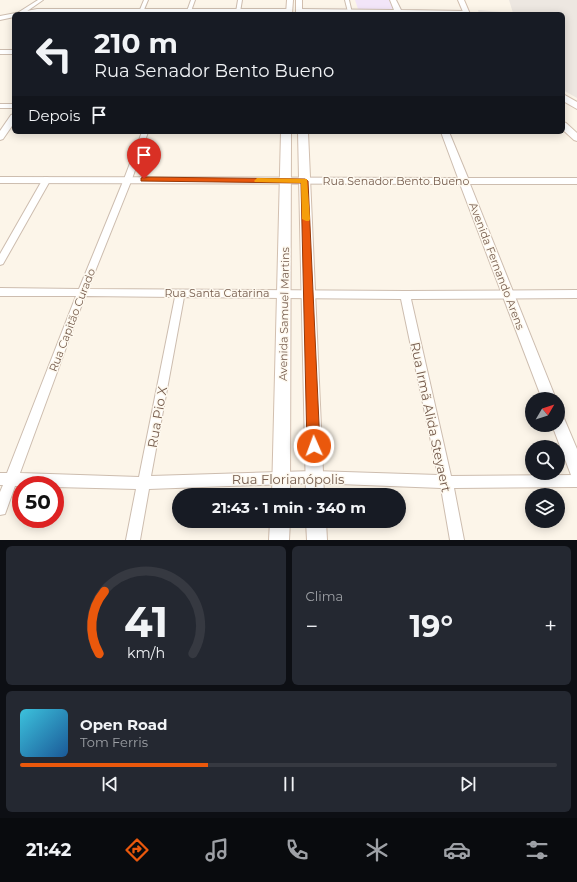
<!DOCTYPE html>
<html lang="pt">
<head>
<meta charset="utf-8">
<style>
	body { margin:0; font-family:Montserrat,sans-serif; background:#242831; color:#f1f3f6; height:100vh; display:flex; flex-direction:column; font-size:15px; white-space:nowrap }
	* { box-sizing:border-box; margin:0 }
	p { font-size:13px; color:#9ea1a6 }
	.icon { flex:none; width:22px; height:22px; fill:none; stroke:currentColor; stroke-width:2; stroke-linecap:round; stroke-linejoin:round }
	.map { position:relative; height:540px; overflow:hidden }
	.panel { display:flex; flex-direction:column; gap:6px; padding:6px; background:#0d0f14; flex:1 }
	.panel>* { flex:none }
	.banner { position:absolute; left:12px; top:12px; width:553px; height:122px; border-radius:6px; box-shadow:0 2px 10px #0003; background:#171b24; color:#f1f3f6; overflow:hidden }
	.needle { width:26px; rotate:51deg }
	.controls { position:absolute; left:525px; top:392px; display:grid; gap:8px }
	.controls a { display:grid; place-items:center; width:40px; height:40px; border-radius:50%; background:#171b24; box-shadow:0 2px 10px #0003; font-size:20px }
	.speed { position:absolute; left:12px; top:476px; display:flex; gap:8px; font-size:20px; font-weight:700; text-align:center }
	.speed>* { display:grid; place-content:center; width:52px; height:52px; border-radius:50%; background:#171b24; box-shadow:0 2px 10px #0003; line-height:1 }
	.speed .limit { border:6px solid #d22; background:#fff; color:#111 }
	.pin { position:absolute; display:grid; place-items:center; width:34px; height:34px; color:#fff; margin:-41px -17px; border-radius:50% 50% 50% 0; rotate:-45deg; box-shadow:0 0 4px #0007 }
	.pin .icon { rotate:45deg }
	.me { position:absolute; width:44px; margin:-22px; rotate:358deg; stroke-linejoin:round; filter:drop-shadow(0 0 3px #0008) }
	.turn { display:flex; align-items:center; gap:14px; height:84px; padding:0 16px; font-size:18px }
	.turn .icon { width:52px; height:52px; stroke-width:2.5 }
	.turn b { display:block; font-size:28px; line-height:34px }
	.then { display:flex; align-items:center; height:38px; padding:0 16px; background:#0003; gap:8px; font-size:15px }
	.big { font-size:30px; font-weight:700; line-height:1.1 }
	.panel .card { flex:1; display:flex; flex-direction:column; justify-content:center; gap:6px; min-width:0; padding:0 14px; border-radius:6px; background:#242831 }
	.panel .dial { align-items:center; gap:0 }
	.dial svg { height:104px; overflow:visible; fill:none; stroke:#363941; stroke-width:7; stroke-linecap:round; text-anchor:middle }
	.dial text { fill:#f1f3f6; stroke:none }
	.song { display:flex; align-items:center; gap:12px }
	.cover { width:48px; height:48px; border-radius:6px; background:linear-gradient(135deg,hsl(190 70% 55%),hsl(210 70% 35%)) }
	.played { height:4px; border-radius:2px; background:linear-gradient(90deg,#ea580c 35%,#363941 35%) }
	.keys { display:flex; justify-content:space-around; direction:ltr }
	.heat { display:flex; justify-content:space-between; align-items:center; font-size:22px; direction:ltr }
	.panel .tiles { flex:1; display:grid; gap:6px; grid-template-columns:1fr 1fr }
	.card:last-child { grid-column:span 2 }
	.trip { position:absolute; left:172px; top:488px; width:234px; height:40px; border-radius:20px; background:#171b24; box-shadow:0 2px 10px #0003; font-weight:700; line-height:40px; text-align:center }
	.menu { display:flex; height:64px; justify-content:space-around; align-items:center; background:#090b0e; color:#9ea1a6 }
	.menu .icon { width:28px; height:28px }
	.menu .selected { color:#ea580c }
	.menu b { font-size:18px; color:#f1f3f6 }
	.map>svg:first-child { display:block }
</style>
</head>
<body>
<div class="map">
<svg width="577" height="540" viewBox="0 0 577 540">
	<rect width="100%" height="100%" fill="#fcf5e9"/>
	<path fill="#ede7e1" d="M 509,0 L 577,0 L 577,98 L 563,90 L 563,14 L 479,14 L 478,10 L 513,13 Z"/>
	<path fill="#f2e5f8" d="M 355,0 L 389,0 L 393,9 L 358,9 Z"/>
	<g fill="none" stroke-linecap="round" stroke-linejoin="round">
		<g stroke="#cdbdaf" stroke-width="2">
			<path id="minor" d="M 38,0 L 43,0 L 23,14 L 19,14 L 19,12 Z
				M 144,0 L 148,0 L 143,12 L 139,12 Z
				M 191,0 L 195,0 L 190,14 L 186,14 Z
				M 238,0 L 242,0 L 240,12 L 238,13 L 236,12 Z
				M 345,0 L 349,0 L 352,13 L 348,12 Z
				M 0,50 L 14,50 L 14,54 L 0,54 Z
				M 0,104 L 14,104 L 14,108 L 0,108 Z
				M 142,132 L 148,132 L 132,179 L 88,289 L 405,291 L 577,290 L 577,298 L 411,299 L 451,476 L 577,475 L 577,487 L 454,488 L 464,540 L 450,540 L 441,488 L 314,483 L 149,489 L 140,540 L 126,540 L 136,489 L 55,487 L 55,485 L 15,486 L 5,514 L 0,515 L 0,492 L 3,485 L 0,485 L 0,473 L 7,473 L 76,296 L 0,296 L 0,288 L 79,289 L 124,179 ZM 85,296 L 175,297 L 139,477 L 20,473 ZM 184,297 L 401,299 L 438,475 L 314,471 L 151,476 Z
				M 44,177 L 47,177 L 51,179 L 3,264 L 0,265 L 0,254 Z"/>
		</g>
		<g stroke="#cdbdaf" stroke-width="2">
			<path id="tertiary" d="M 390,0 L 396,0 L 401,10 L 466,11 L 469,13 L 299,13 L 296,11 L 299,9 L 394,10 Z
				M 37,9 L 289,9 L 292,11 L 289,13 L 37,13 L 14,14 L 14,17 L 0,20 L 0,16 Z
				M 14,114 L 14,123 L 3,139 L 0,140 L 0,131 L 11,115 Z
				M 441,132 L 449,132 L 468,178 L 577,178 L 577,184 L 470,184 L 556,399 L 542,399 L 460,184 L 0,183 L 0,177 L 458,178 Z
				M 558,414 L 563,416 L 577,449 L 577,477 L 571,475 L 552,425 L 558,425 Z"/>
		</g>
		<g stroke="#d2bfaf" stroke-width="2">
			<path id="secondary" d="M 287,0 L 293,0 L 292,14 L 286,14 Z
				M 296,0 L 302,0 L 302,14 L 296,14 Z
				M 458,0 L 464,0 L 470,14 L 464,14 Z
				M 563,94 L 577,102 L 577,109 L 563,101 Z
				M 563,122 L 566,123 L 577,133 L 577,141 L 574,140 L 563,130 Z
				M 281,132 L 291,132 L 290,495 L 272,495 Z
				M 298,132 L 308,132 L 324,495 L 306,495 Z
				M 270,521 L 290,521 L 289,540 L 269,540 Z
				M 306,521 L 326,521 L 327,540 L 307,540 Z"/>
		</g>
		<use href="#minor" fill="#fff" fill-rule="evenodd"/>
		<use href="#tertiary" fill="#fff" fill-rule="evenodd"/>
		<use href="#secondary" fill="#fff" fill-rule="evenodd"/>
	</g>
	<path fill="#ea580c" stroke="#983908" d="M 144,177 L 305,179 L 308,181 L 320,446 L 318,450 L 314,452 L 309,450 L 307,446 L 301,183 L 141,181 L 141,178 Z"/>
	<path fill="#f59e0b" d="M 257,178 L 307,179 L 310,219 L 309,221 L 306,221 L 302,219 L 301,183 L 255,182 L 254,181 Z"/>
	<g text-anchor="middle" stroke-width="3" stroke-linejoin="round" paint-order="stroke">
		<g font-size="11" fill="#755c4d" stroke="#fef9ef">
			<text x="396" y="185">Rua Senador Bento Bueno</text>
			<text transform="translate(497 266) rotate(69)" y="4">Avenida Fernando Arens</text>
			<text x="217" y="297">Rua Santa Catarina</text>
			<text transform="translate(284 314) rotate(-89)" y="4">Avenida Samuel Martins</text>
			<text transform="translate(72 320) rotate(-69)" y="4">Rua Capitão Curado</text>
		</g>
		<g font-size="13" fill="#755c4d" stroke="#fef9ef">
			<text transform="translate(157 417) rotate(-80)" y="5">Rua Pio X</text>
			<text transform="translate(431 417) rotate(78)" y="5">Rua Irmã Alida Steyaert</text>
			<text x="288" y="484">Rua Florianópolis</text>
		</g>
	</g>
</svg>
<div class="controls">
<a><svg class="needle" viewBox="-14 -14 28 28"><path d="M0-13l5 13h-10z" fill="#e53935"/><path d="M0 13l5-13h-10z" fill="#9ea1a6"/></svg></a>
<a><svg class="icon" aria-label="search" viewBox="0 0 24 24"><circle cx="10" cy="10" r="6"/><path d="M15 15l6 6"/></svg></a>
<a><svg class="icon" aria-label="layers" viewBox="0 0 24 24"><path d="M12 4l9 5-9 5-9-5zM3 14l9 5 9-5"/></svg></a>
</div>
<div class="speed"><div class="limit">50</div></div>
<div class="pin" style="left:144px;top:179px;background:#d93025"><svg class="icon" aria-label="arrive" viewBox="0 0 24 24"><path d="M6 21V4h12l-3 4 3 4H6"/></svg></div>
<svg class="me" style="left:314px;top:446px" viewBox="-20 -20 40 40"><circle r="17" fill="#ea580c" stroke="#fff" stroke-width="3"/><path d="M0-11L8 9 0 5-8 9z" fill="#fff"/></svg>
<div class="trip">21:43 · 1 min · 340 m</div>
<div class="banner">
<div class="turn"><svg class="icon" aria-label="left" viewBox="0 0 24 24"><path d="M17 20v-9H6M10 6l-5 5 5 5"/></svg><div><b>210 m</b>Rua Senador Bento Bueno</div></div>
<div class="then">Depois<svg class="icon" aria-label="arrive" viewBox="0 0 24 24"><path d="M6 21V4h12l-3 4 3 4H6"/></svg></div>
</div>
</div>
<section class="panel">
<div class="tiles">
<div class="card dial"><svg viewBox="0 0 100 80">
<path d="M14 69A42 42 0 1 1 86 69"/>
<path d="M14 69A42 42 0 0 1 18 21" stroke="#ea580c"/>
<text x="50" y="56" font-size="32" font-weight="700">41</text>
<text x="50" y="72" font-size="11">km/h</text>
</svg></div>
<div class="card"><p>Clima</p>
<div class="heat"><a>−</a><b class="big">19°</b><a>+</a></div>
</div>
<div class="card">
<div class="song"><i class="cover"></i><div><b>Open Road</b><p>Tom Ferris</p></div></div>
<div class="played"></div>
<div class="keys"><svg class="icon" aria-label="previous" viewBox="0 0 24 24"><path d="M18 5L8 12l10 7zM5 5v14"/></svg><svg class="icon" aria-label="pause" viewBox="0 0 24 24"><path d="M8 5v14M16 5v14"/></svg><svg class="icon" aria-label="next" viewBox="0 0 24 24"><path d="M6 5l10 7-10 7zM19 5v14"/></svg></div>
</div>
</div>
</section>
<nav class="menu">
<b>21:42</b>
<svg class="icon selected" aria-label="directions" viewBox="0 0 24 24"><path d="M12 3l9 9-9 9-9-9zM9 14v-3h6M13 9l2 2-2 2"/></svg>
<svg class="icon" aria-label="music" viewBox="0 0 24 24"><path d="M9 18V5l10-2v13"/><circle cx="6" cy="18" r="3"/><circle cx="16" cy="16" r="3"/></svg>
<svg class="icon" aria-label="phone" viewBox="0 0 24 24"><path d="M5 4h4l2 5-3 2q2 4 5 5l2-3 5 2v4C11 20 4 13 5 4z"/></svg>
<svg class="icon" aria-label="climate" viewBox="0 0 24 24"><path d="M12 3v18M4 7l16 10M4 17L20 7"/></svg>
<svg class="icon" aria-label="car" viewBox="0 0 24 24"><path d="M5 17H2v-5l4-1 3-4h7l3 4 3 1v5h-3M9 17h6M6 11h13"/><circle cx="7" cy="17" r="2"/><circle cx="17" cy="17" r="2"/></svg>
<svg class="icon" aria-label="filters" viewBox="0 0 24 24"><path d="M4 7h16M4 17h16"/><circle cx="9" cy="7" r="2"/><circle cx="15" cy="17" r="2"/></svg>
</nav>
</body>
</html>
